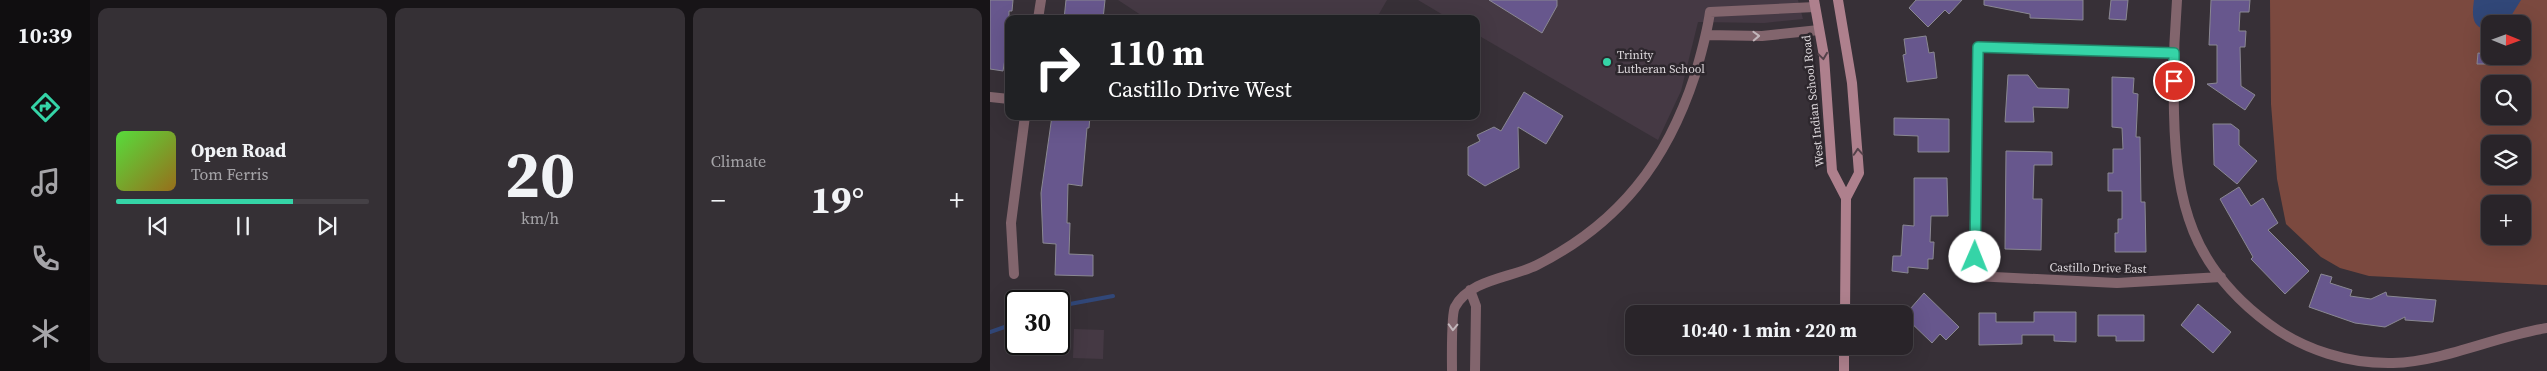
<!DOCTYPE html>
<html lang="en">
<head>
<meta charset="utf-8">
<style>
	body { margin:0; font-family:"Source Serif 4",serif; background:#353035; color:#f1f3f6; height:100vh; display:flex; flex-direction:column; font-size:19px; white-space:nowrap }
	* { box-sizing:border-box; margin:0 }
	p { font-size:16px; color:#a5a4a8 }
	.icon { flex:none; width:28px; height:28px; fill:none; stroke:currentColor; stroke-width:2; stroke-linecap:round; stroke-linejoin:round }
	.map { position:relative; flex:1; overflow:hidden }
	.panel { display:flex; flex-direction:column; gap:8px; padding:8px; background:#171417; width:900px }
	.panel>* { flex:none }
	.banner { position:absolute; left:15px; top:15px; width:475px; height:105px; border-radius:10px; box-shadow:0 5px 20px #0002,0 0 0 1px #454146; background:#202124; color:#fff; overflow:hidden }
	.needle { width:32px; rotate:91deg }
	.fabs { position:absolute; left:1491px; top:15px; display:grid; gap:10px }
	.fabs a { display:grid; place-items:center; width:50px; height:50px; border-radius:10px; background:#292429; box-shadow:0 5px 20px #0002,0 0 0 1px #454146; font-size:25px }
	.speed { position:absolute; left:15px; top:290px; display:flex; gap:10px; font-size:25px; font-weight:700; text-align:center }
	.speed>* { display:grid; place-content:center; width:65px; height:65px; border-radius:50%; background:#292429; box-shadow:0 5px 20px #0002,0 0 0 1px #454146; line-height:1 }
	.speed .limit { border:2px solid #111; border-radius:8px; background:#fff; color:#111 }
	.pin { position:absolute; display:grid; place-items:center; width:42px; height:42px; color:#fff; margin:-21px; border:2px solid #fff; border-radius:50%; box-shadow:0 1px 5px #0007 }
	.me { position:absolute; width:55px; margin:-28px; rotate:1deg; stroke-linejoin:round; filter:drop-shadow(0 0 4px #0008) }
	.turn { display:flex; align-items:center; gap:18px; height:105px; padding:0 20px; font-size:22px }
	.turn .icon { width:65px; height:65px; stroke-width:2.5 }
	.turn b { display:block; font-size:35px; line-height:42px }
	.big { font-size:38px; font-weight:700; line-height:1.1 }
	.panel .card { flex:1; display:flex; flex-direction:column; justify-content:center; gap:8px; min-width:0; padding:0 18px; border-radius:10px; background:#353035 }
	.panel .dial { align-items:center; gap:0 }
	.dial b { font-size:65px; line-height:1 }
	.song { display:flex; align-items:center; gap:15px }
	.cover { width:60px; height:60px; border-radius:8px; background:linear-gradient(135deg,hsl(110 70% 55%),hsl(40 70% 35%)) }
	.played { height:5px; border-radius:2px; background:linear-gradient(90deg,#35d4a7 70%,#454146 70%) }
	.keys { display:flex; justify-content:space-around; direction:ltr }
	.heat { display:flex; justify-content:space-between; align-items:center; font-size:28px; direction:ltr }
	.panel .tiles { flex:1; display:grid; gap:8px; grid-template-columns:repeat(3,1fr) }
	.trip { position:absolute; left:635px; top:305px; width:288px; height:50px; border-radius:10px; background:#292429; box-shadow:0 5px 20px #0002,0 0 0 1px #454146; font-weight:700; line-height:50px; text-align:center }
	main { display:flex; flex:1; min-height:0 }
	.tabs { display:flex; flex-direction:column; width:90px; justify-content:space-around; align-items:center; background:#100e10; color:#a5a4a8 }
	.tabs .icon { width:35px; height:35px }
	.tabs .on { color:#35d4a7 }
	.tabs b { font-size:22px; color:#f1f3f6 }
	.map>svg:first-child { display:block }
</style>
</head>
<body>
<main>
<nav class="tabs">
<b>10:39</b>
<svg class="icon on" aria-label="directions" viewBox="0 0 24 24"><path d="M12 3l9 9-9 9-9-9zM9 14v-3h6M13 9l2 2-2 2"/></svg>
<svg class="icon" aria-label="music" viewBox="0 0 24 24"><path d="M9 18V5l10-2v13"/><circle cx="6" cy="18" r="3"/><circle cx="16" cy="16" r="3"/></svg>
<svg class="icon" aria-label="phone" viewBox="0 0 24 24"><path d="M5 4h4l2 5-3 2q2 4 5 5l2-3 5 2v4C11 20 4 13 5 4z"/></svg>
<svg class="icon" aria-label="climate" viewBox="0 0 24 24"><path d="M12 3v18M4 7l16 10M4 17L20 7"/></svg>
</nav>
<section class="panel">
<div class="tiles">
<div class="card">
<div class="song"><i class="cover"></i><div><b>Open Road</b><p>Tom Ferris</p></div></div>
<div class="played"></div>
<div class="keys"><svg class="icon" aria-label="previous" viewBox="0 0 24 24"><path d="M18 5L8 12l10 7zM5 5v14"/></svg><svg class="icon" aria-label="pause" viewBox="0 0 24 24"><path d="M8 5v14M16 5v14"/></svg><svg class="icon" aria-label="next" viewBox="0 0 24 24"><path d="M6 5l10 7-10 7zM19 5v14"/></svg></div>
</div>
<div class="card dial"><b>20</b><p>km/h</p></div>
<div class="card"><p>Climate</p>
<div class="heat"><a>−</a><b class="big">19°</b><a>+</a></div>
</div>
</div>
</section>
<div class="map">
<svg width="1557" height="371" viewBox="0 0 1557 371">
	<rect width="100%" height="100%" fill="#373037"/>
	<path fill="#453944" d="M 128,0 L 397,0 L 386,19 L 157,19 Z
		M 428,0 L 808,0 L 813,19 L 774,23 L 708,22 L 691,91 L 668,140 L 486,34 L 486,19 L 460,19 Z
		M 84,329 L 114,330 L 113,359 L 83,358 Z"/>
	<path fill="#7b493f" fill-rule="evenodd" d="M 1280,0 L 1557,0 L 1557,285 L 1379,276 L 1350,268 L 1331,257 L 1296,224 L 1287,179 L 1281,104 ZM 1500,24 L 1532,24 L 1532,56 L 1500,56 ZM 1500,84 L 1532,84 L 1532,116 L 1500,116 ZM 1500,144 L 1532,144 L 1532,176 L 1500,176 ZM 1500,204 L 1532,204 L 1532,236 L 1500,236 Z"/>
	<path fill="#314778" d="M 1484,0 L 1531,0 L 1516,24 L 1500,24 L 1500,30 C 1481,29 1482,15 1484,0 Z"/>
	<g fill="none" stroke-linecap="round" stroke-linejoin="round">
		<path stroke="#314778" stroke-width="4" d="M 69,306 L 123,296
			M 0,332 L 26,323"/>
	</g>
	<path fill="#67578d" stroke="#8a8892" d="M 0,0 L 23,0 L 22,11 L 19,11 L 19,35 L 13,71 L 0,69 Z
		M 76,0 L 115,0 L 113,19 L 74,19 Z
		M 499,0 L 567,0 L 567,6 L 552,33 Z
		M 926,0 L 972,0 L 959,14 L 955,10 L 938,27 L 919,8 Z
		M 994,0 L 1093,0 L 1093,20 L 1040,18 L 1040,14 L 994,5 Z
		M 1121,0 L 1138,0 L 1136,20 L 1119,19 Z
		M 1221,0 L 1260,0 L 1259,12 L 1250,12 L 1249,31 L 1256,31 L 1255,47 L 1250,47 L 1251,86 L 1265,95 L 1255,110 L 1217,84 L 1227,83 L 1227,45 L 1219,45 Z
		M 936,36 L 939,53 L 944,52 L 947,78 L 917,82 L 913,55 L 916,54 L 914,39 Z
		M 1488,53 L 1497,54 L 1497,64 L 1487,64 Z
		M 1018,75 L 1038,75 L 1048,88 L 1079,89 L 1078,108 L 1043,107 L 1044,122 L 1015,122 Z
		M 1122,77 L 1144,78 L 1143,93 L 1148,94 L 1146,137 L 1150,137 L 1151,202 L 1155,202 L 1156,252 L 1125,252 L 1125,233 L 1128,233 L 1128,219 L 1132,219 L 1132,191 L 1118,191 L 1118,173 L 1123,173 L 1123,149 L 1133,149 L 1132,128 L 1122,127 Z
		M 534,92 L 573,116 L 556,144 L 528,127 L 529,168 L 495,186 L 478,175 L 478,147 L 490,141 L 487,135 L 504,127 L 511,131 Z
		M 62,116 L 100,116 L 99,128 L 97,128 L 92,186 L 78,184 L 77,223 L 80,223 L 79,254 L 103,255 L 103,276 L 65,275 L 66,244 L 53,243 L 51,193 Z
		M 904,118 L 959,119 L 959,152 L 928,152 L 928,136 L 904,135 Z
		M 1223,124 L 1241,124 L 1249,130 L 1249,145 L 1267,161 L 1247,184 L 1224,165 Z
		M 1016,151 L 1062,152 L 1062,165 L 1044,165 L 1043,199 L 1052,199 L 1051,250 L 1015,249 Z
		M 924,178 L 957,178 L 958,216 L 941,216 L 940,242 L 944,242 L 943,259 L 938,259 L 938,269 L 918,267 L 918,273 L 902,271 L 903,256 L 911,256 L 913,225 L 924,226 Z
		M 1249,187 L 1261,206 L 1273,198 L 1288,223 L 1278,230 L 1319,271 L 1295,294 L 1261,259 L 1263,257 L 1230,199 Z
		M 1331,274 L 1342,277 L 1340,283 L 1362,290 L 1360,296 L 1381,299 L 1396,292 L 1397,296 L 1446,300 L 1443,322 L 1415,320 L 1415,317 L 1395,327 L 1365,323 L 1319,307 Z
		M 934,293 L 969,327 L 956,340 L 950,334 L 942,343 L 914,316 Z
		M 1208,304 L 1241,332 L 1223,353 L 1191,325 Z
		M 1044,312 L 1086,312 L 1086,342 L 1064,341 L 1064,335 L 1032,335 L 1032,344 L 989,345 L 989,313 L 1006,313 L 1006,322 L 1044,322 Z
		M 1108,315 L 1154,315 L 1154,341 L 1126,341 L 1126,336 L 1108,336 Z"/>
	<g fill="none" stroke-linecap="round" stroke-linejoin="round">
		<path stroke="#82656d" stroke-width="10" d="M 1187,0 C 1184,38 1183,76 1184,113 C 1186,204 1202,267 1279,324 C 1314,350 1359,364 1403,363 C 1456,361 1505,336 1557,328
			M 48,19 L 51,0
			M 717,35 L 772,36 L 829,30
			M 1184,53 L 988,47 L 984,276 L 1127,283 L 1231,277
			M 0,97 L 19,99
			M 24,274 L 21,223 L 35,116
			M 480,290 L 486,306 L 485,371
			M 462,371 C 462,359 461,314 465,307 C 480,279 521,278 547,265 C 630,223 677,161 705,75 C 711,54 717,34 720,12 L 825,7"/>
		<path stroke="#ae808d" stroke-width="10" d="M 824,0 L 834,56 L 842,171 L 856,198 L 855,314
			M 848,0 L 862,83 L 869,173 L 856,198
			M 854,371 L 854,346"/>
	</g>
	<defs><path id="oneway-chevron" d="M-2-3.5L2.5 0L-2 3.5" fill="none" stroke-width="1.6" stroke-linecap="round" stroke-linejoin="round" transform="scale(1.25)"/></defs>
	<g stroke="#c2b6bb">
		<use href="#oneway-chevron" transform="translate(766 36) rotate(-2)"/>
		<use href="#oneway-chevron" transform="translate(463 327) rotate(92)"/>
	</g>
	<g stroke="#54424a">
		<use href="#oneway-chevron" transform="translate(833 56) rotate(82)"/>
		<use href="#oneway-chevron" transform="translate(868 152) rotate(-94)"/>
	</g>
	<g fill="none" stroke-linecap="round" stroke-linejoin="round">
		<g stroke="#228a6d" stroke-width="12">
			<path id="route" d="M 985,257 L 988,47 L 1184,53 L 1184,81"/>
		</g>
		<use href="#route" stroke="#35d4a7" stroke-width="9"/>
	</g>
	<circle fill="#35d4a7" stroke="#2d272d" stroke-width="2" cx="617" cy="62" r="5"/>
	<g text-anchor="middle" stroke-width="5" stroke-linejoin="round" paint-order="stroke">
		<g font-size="12" fill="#ded9dd" stroke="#2d272d" text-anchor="start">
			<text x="627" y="59">Trinity<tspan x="627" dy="14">Lutheran School</tspan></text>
		</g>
		<g font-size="12" fill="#ded9dd" stroke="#2d272d">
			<text transform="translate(823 101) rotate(-96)" y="4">West Indian School Road</text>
			<text transform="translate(1108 268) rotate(1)" y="4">Castillo Drive East</text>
		</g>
	</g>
</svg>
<div class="fabs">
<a><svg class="needle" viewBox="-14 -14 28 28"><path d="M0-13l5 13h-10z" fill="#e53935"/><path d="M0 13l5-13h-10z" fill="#a5a4a8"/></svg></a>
<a><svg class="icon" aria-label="search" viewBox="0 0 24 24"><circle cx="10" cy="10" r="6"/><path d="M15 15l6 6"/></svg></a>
<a><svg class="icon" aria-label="layers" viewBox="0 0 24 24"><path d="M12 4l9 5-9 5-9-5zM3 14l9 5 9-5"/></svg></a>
<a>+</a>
</div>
<div class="speed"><div class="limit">30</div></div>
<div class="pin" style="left:1184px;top:81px;background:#d93025"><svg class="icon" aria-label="arrive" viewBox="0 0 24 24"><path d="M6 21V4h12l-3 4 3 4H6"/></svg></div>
<svg class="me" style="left:985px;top:257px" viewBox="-20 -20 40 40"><circle r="19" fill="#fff"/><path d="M0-13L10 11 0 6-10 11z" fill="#35d4a7"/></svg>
<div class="trip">10:40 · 1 min · 220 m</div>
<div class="banner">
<div class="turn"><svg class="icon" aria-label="right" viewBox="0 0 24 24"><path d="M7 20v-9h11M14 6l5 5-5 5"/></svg><div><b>110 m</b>Castillo Drive West</div></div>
</div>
</div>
</main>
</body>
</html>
